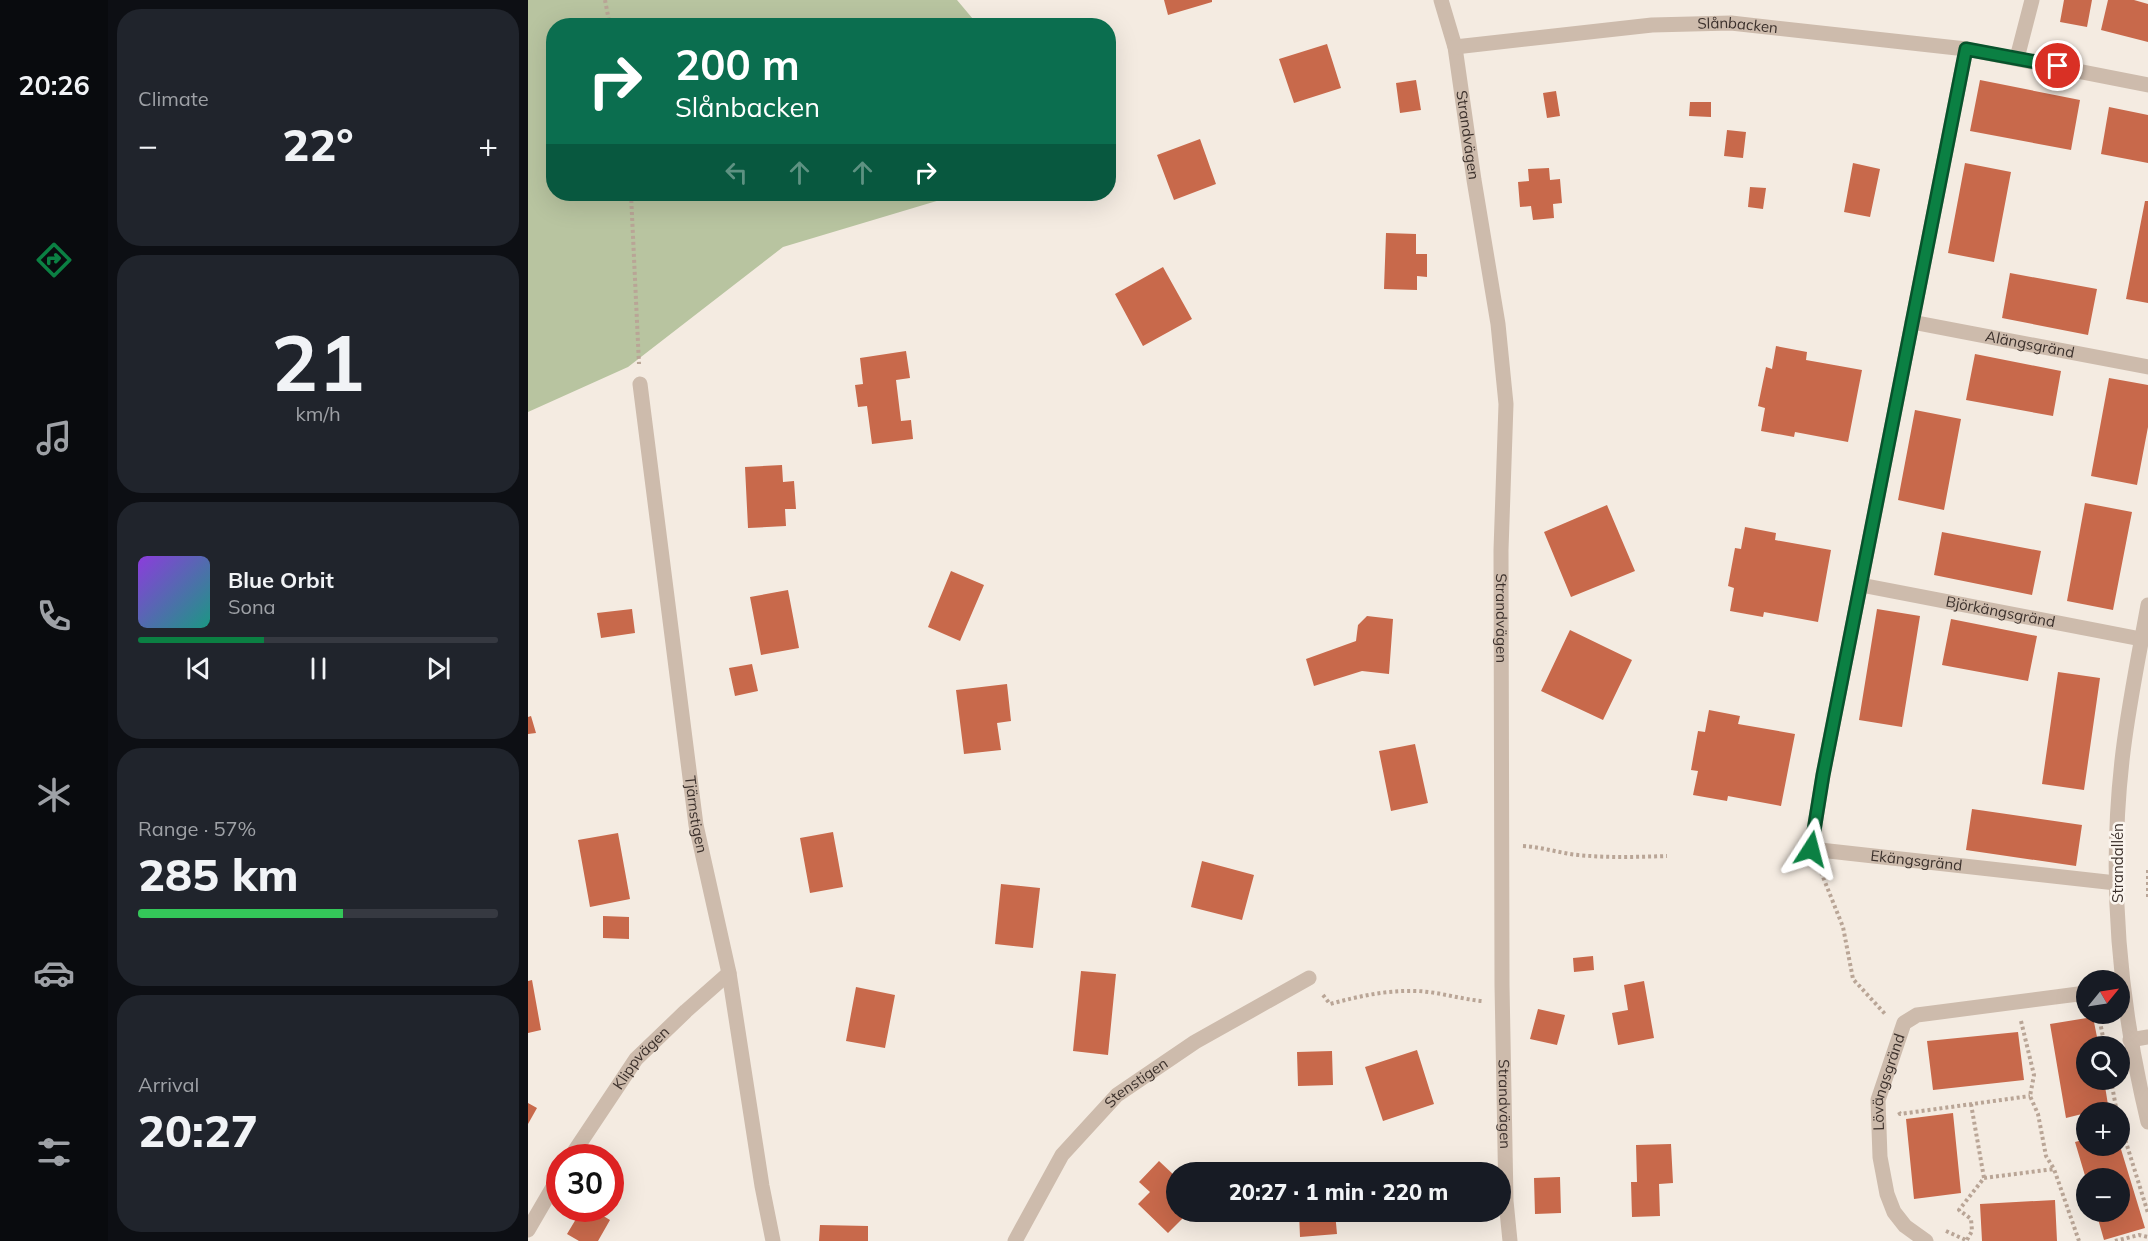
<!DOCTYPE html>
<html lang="en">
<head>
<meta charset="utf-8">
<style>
	body { margin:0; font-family:Mulish,sans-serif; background:#20242c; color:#f1f3f6; height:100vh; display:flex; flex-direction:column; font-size:22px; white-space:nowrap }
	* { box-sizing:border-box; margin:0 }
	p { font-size:20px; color:#9ea1a6 }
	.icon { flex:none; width:33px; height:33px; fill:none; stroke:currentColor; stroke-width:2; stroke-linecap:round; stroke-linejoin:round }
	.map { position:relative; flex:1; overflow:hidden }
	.side { display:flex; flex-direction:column; gap:9px; padding:9px; background:#0d0f14; width:420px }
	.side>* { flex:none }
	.banner { position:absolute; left:18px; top:18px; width:570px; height:183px; border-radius:24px; box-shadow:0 6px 24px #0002; background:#0b6e4f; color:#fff; overflow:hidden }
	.needle { width:39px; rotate:60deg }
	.buttons { position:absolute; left:1548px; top:970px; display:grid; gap:12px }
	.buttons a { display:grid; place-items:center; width:54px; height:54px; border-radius:50%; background:#171b24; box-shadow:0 6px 24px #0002; font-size:30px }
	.speed { position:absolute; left:18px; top:1144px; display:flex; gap:12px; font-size:30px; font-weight:700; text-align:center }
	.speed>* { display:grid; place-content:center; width:78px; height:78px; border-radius:50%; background:#171b24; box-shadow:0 6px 24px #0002; line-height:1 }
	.speed .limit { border:9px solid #d22; background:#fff; color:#111 }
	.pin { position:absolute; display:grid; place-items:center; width:51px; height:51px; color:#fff; margin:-26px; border:3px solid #fff; border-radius:50%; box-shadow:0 2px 6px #0007 }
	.me { position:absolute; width:66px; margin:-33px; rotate:9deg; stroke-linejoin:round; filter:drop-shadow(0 0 4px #0008) }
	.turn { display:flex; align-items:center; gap:21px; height:126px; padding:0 30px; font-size:27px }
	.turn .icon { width:78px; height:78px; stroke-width:2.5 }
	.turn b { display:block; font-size:42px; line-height:51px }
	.lanes { display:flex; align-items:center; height:57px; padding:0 30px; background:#0003; justify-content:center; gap:30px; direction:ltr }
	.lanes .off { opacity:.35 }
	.big { font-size:45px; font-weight:800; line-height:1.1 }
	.side .widget { flex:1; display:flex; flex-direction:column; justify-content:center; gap:9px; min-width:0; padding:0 21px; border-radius:24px; background:#20242c }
	.side .dial { align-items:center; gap:0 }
	.dial b { font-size:78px; line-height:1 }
	.song { display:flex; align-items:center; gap:18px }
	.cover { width:72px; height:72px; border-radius:9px; background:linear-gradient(135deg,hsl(270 70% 55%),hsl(170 70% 35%)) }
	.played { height:6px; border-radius:3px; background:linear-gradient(90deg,#0b8043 35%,#363941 35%) }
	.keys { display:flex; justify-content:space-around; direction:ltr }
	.heat { display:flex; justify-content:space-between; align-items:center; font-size:33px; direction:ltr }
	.charge { height:9px; border-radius:4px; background:linear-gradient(90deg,#34c759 57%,#363941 0) }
	.trip { position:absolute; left:638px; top:1162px; width:345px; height:60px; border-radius:30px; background:#171b24; box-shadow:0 6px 24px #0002; font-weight:800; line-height:60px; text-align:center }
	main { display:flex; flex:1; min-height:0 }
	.tab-bar { display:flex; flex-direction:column; width:108px; justify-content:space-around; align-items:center; background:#090b0e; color:#9ea1a6 }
	.tab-bar .icon { width:42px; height:42px }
	.tab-bar .active { color:#0b8043 }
	.tab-bar b { font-size:27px; color:#f1f3f6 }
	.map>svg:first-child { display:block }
</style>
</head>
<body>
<main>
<nav class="tab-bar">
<b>20:26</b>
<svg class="icon active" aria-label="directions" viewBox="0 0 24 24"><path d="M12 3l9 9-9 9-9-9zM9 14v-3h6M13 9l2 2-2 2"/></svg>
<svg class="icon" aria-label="music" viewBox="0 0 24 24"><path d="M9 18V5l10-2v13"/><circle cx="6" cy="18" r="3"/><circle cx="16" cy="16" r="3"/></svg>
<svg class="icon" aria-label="phone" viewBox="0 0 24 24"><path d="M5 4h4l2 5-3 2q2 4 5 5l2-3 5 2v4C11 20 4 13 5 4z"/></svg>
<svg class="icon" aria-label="climate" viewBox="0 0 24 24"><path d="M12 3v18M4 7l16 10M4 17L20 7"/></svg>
<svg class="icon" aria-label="car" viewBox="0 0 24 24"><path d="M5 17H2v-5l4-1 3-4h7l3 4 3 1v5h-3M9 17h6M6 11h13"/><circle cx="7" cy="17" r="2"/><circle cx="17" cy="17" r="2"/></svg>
<svg class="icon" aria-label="filters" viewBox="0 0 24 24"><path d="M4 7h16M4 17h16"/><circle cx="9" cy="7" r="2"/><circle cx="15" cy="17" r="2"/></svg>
</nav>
<section class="side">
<div class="widget"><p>Climate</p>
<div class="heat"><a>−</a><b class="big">22°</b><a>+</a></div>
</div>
<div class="widget dial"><b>21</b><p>km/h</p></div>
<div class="widget">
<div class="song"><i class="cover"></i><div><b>Blue Orbit</b><p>Sona</p></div></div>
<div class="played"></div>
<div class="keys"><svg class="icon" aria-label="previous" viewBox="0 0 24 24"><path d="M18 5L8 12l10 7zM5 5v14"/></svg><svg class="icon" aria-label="pause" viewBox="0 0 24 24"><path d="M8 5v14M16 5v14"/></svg><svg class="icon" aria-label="next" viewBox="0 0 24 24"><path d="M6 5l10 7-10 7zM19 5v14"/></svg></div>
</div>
<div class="widget"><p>Range · 57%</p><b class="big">285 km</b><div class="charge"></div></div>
<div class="widget"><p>Arrival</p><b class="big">20:27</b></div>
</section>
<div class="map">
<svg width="1620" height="1241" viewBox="0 0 1620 1241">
	<rect width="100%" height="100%" fill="#f4ebe1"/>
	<path fill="#b8c4a0" d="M 0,0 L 429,0 L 450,25 L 26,26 L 26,194 L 432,194 L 255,247 L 100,367 L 0,412 Z"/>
	<path fill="#c8694b" d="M 636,0 L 684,0 L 684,2 L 640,15 Z
		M 1536,0 L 1564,0 L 1559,27 L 1532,22 Z
		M 1580,0 L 1606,0 L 1620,4 L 1620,42 L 1573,30 Z
		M 799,44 L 813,88 L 766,103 L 751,59 Z
		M 888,80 L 893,110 L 872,113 L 868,83 Z
		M 1452,80 L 1552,100 L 1543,150 L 1442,131 Z
		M 1028,91 L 1032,116 L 1019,118 L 1015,93 Z
		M 1162,102 L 1183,102 L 1183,117 L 1161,116 Z
		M 1581,107 L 1620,115 L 1620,163 L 1573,154 Z
		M 1199,130 L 1218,132 L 1215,158 L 1196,156 Z
		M 672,139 L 688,184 L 646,200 L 629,155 Z
		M 1325,163 L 1352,169 L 1342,217 L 1316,212 Z
		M 1437,163 L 1483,172 L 1466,262 L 1420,253 Z
		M 1021,168 L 1022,180 L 1032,179 L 1034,203 L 1025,204 L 1026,218 L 1005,220 L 1003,206 L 992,207 L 990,182 L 1001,181 L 1000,169 Z
		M 1222,187 L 1238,188 L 1235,209 L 1220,207 Z
		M 1617,201 L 1620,201 L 1620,303 L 1598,299 Z
		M 858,233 L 888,234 L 888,254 L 899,254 L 899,277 L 889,276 L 889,290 L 856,289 Z
		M 635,267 L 664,319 L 615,346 L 587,294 Z
		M 1482,273 L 1569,289 L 1560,335 L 1474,318 Z
		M 1248,346 L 1279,352 L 1278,360 L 1334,370 L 1320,442 L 1267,432 L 1266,437 L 1233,431 L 1237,408 L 1230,406 L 1238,367 L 1244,369 Z
		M 378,351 L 382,378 L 368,380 L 373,421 L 383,420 L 385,439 L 344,444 L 339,406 L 330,407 L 327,385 L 335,384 L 332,358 Z
		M 1447,354 L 1533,371 L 1525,416 L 1438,400 Z
		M 1581,378 L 1620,385 L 1620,427 L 1609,485 L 1563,476 Z
		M 1387,410 L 1433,419 L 1416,510 L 1370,500 Z
		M 254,465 L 255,482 L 266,481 L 268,509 L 257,509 L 258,526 L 220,528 L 217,467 Z
		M 1557,503 L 1604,512 L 1585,610 L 1539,601 Z
		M 1079,505 L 1107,571 L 1043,597 L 1016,532 Z
		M 1217,527 L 1248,533 L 1247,540 L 1303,550 L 1290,622 L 1236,612 L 1235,617 L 1202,611 L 1206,588 L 1200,586 L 1207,548 L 1213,549 Z
		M 1414,532 L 1513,551 L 1504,595 L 1406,575 Z
		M 423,571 L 456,585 L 432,641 L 400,627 Z
		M 260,590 L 271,648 L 233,655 L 222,597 Z
		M 104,609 L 107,633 L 73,638 L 69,613 Z
		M 1349,609 L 1392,616 L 1374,727 L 1331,720 Z
		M 839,616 L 865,619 L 861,674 L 834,671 L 786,686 L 778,659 L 828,641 L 830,625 Z
		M 1423,619 L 1509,636 L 1500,681 L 1414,665 Z
		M 1042,630 L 1104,660 L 1075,720 L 1013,691 Z
		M 224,664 L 230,691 L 207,696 L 201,668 Z
		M 1530,672 L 1572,678 L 1556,790 L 1514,784 Z
		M 479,684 L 483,721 L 469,723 L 473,750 L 436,754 L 428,690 Z
		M 1181,710 L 1212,716 L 1210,724 L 1267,734 L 1253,806 L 1200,796 L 1199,801 L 1165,795 L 1170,771 L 1163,770 L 1170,731 L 1177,732 Z
		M 3,716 L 8,733 L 0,734 L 0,717 Z
		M 887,744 L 900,803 L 863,811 L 851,751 Z
		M 1444,809 L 1554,825 L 1548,866 L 1438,850 Z
		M 305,832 L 315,887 L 282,893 L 272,838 Z
		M 90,833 L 102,899 L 62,907 L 50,840 Z
		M 674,861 L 726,875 L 714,920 L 663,907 Z
		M 473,884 L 512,888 L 505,948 L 467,944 Z
		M 75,916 L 101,917 L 101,939 L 75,938 Z
		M 1065,956 L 1066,970 L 1046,972 L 1045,958 Z
		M 553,971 L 588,974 L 580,1055 L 545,1051 Z
		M 4,980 L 13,1030 L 0,1033 L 0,981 Z
		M 1116,981 L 1126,1038 L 1090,1045 L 1084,1013 L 1100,1010 L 1096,985 Z
		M 328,987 L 367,995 L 357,1048 L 318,1041 Z
		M 1010,1009 L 1037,1015 L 1029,1045 L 1002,1039 Z
		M 1565,1017 L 1571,1047 L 1558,1047 L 1558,1080 L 1576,1080 L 1581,1111 L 1558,1113 L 1538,1118 L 1522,1024 Z
		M 1490,1032 L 1496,1080 L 1405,1090 L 1399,1041 Z
		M 889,1050 L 906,1104 L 855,1121 L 837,1067 Z
		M 804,1051 L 805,1085 L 770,1086 L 769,1052 Z
		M 0,1103 L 9,1108 L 0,1124 Z
		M 1425,1113 L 1433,1193 L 1386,1199 L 1378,1119 Z
		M 1558,1139 L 1558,1146 L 1592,1146 L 1617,1228 L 1576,1240 L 1568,1212 L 1592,1212 L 1592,1179 L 1558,1179 L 1547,1142 Z
		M 1143,1144 L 1145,1183 L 1131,1184 L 1132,1216 L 1104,1217 L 1103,1182 L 1109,1182 L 1108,1145 Z
		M 631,1161 L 648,1177 L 648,1212 L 661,1212 L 640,1233 L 610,1204 L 622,1192 L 611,1182 Z
		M 1032,1177 L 1033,1213 L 1007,1214 L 1006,1178 Z
		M 1527,1200 L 1529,1241 L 1454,1241 L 1452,1204 Z
		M 54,1209 L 64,1209 L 82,1220 L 70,1241 L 51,1241 L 39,1234 Z
		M 771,1212 L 807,1212 L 809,1234 L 772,1237 Z
		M 292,1225 L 340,1226 L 340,1241 L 291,1241 Z"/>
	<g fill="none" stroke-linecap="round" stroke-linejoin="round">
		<path stroke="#b9a596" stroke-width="4" stroke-dasharray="3 3" stroke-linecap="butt" d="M 77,0 L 82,26
			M 103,194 L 111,364
			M 995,846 C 1014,847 1031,853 1050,855 C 1080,858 1109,857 1139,856
			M 1620,870 L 1620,898
			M 1293,872 L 1315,927 L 1325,979 L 1358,1015
			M 795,995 L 802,1004 C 832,996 858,990 889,991 C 911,992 932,999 954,1001
			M 1493,1021 L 1506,1075 L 1502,1096 L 1510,1114 L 1518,1156 L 1526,1169 L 1551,1241
			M 1577,1047 L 1572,1022 L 1577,1015
			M 1583,1080 L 1589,1113
			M 1443,1104 L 1456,1178
			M 1371,1112 L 1372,1114 L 1502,1096
			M 1592,1123 L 1620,1213
			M 1418,1231 L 1440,1241
			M 1439,1240 L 1444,1231 L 1443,1219 L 1431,1210 L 1456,1178 L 1526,1169
			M 1587,1241 L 1611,1235 L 1620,1237"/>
		<g stroke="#cdbbac" stroke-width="15">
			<path id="s1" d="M 913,0 L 927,47 L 946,180 L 970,324 L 978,404 L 973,550 L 974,985 L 978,1201 L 982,1241"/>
			<path id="s2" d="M 927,47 L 1124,25 L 1203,23 L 1438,49 L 1620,85"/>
			<path id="s3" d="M 1438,49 L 1295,775 L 1283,849 L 1588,883"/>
			<path d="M 1489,58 L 1504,0"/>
			<path id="s4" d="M 1384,322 L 1620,367"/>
			<path id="s5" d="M 112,384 L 168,825 L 201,973 L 234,1186 L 245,1241"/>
			<path id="s6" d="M 1333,585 L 1613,639"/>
			<path d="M 1620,605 C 1611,654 1601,703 1595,752 C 1580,875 1591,1002 1620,1122"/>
			<path d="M 1602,1040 L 1620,1037"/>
			<path id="s7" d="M 42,1158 L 108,1059 L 158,1011 L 201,973"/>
			<path d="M 0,1230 L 32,1175"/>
			<path id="s8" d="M 487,1241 L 534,1155 L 589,1095 L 667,1042 L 781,978"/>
			<path id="s9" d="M 1398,1241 L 1377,1226 L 1366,1212 L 1359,1194 L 1352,1157 L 1350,1100 L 1376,1023 L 1389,1015 L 1558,993"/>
		</g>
	</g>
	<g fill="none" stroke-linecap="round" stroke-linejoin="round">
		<g stroke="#07532c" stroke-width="15">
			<path id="route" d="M 1283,849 L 1295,775 L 1438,49 L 1530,66"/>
		</g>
		<use href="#route" stroke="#0b8043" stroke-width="10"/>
	</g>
	<g text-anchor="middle" stroke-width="5" stroke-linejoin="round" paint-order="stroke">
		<g font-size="15" fill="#3b302b" stroke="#fbf5ee">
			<text dy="5" stroke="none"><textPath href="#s2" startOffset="284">Slånbacken</textPath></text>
			<text dy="5" stroke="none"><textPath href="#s1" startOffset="138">Strandvägen</textPath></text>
			<text dy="5" stroke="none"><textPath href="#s4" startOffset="120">Alängsgränd</textPath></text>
			<text dy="5" stroke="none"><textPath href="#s6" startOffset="142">Björkängsgränd</textPath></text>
			<text dy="5" stroke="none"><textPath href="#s1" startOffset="624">Strandvägen</textPath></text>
			<text dy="5" stroke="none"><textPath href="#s5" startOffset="434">Tjärnstigen</textPath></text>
			<text dy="5" stroke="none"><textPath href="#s3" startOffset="921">Ekängsgränd</textPath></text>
			<text transform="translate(1590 863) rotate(-90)" y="5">Strandallén</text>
			<text dy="5" stroke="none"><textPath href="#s7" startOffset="123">Klippvägen</textPath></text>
			<text dy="5" stroke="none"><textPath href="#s9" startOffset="177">Lövängsgränd</textPath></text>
			<text dy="5" stroke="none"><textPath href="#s8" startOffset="202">Stenstigen</textPath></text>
			<text dy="5" stroke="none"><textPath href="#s1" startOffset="1110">Strandvägen</textPath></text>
		</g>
	</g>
</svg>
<div class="buttons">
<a><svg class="needle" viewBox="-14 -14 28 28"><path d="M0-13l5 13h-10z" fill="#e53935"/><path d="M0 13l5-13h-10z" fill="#9ea1a6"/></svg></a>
<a><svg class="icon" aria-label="search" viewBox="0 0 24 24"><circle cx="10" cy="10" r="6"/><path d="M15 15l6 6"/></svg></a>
<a>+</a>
<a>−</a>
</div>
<div class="speed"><div class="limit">30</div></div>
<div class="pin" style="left:1530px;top:66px;background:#d93025"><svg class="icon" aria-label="arrive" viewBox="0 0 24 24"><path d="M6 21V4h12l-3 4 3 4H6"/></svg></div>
<svg class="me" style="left:1283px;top:849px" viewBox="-20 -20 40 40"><path d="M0-17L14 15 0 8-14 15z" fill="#0b8043" stroke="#fff" stroke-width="4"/></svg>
<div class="trip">20:27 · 1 min · 220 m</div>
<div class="banner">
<div class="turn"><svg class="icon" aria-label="right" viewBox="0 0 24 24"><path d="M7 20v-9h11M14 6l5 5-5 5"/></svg><div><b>200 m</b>Slånbacken</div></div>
<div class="lanes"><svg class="icon off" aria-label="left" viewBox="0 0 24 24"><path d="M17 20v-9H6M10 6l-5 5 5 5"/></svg><svg class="icon off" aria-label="ahead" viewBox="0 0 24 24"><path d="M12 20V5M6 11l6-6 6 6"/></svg><svg class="icon off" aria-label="ahead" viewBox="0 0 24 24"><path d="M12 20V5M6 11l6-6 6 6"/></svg><svg class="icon" aria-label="right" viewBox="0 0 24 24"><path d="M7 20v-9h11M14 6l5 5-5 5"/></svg></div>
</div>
</div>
</main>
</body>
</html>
